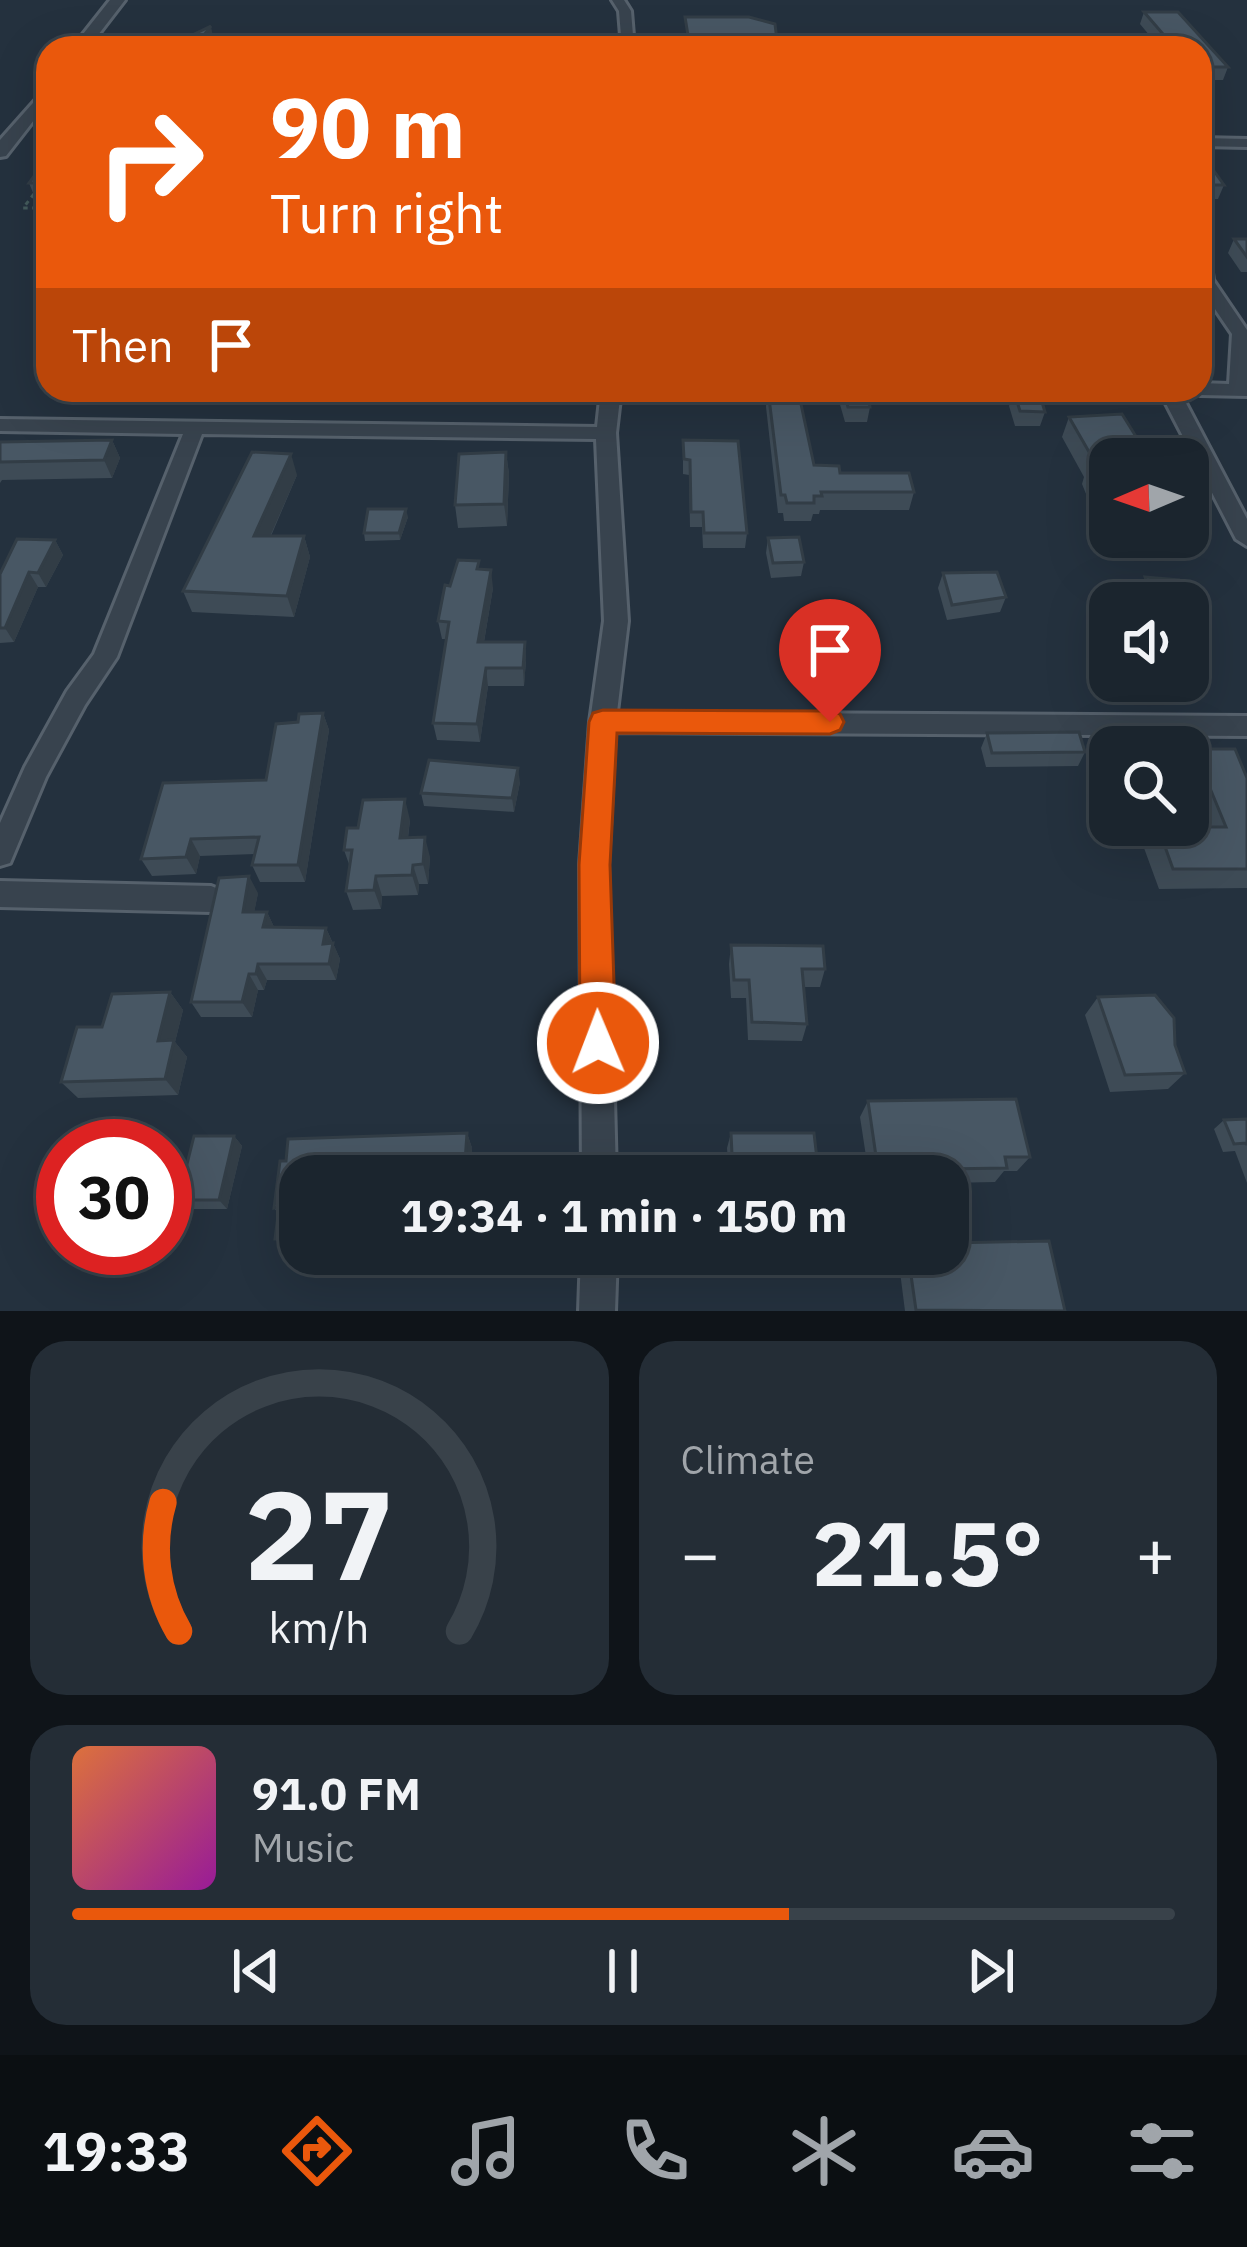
<!DOCTYPE html>
<html lang="en">
<head>
<meta charset="utf-8">
<style>
	body { margin:0; font-family:"IBM Plex Sans",sans-serif; background:#242d36; color:#f1f3f6; height:100vh; display:flex; flex-direction:column; font-size:45px; white-space:nowrap }
	* { box-sizing:border-box; margin:0 }
	p { font-size:39px; color:#a0a5aa }
	.icon { flex:none; width:66px; height:66px; fill:none; stroke:currentColor; stroke-width:2; stroke-linecap:round; stroke-linejoin:round }
	.map { position:relative; height:1311px; overflow:hidden }
	.panel { display:flex; flex-direction:column; gap:30px; padding:30px; background:#0f1419; flex:1 }
	.panel>* { flex:none }
	.guide { position:absolute; left:36px; top:36px; width:1176px; height:366px; border-radius:36px; box-shadow:0 12px 48px #0002,0 0 0 3px #39424a; background:#ea580c; color:#fff; overflow:hidden }
	.needle { width:78px; rotate:268deg }
	.controls { position:absolute; left:1089px; top:438px; display:grid; gap:24px }
	.controls a { display:grid; place-items:center; width:120px; height:120px; border-radius:24px; background:#1b252e; box-shadow:0 12px 48px #0002,0 0 0 3px #39424a; font-size:60px }
	.speed { position:absolute; left:36px; top:1119px; display:flex; gap:24px; font-size:60px; font-weight:700; text-align:center }
	.speed>* { display:grid; place-content:center; width:156px; height:156px; border-radius:50%; background:#1b252e; box-shadow:0 12px 48px #0002,0 0 0 3px #39424a; line-height:1 }
	.speed .limit { border:18px solid #d22; background:#fff; color:#111 }
	.pin { position:absolute; display:grid; place-items:center; width:102px; height:102px; color:#fff; margin:-123px -51px; border-radius:50% 50% 50% 0; rotate:-45deg; box-shadow:0 0 12px #0007 }
	.pin .icon { rotate:45deg }
	.me { position:absolute; width:132px; margin:-66px; rotate:359deg; stroke-linejoin:round; filter:drop-shadow(0 0 9px #0008) }
	.turn { display:flex; align-items:center; gap:42px; height:252px; padding:0 36px; font-size:54px }
	.turn .icon { width:156px; height:156px; stroke-width:2.5 }
	.turn b { display:block; font-size:84px; line-height:102px }
	.then { display:flex; align-items:center; height:114px; padding:0 36px; background:#0003; gap:24px; font-size:45px }
	.big { font-size:90px; font-weight:700; line-height:1.1 }
	.panel .widget { flex:1; display:flex; flex-direction:column; justify-content:center; gap:18px; min-width:0; padding:0 42px; border-radius:36px; background:#242d36 }
	.panel .dial { align-items:center; gap:0 }
	.dial svg { height:312px; overflow:visible; fill:none; stroke:#39424a; stroke-width:7; stroke-linecap:round; text-anchor:middle }
	.dial text { fill:#f1f3f6; stroke:none }
	.song { display:flex; align-items:center; gap:36px }
	.cover { width:144px; height:144px; border-radius:18px; background:linear-gradient(135deg,hsl(20 70% 55%),hsl(300 70% 35%)) }
	.played { height:12px; border-radius:6px; background:linear-gradient(90deg,#ea580c 65%,#39424a 65%) }
	.keys { display:flex; justify-content:space-around; direction:ltr }
	.heat { display:flex; justify-content:space-between; align-items:center; font-size:66px; direction:ltr }
	.panel .tiles { flex:1; display:grid; gap:30px; grid-template-columns:1fr 1fr }
	.widget:last-child { grid-column:span 2 }
	.trip { position:absolute; left:279px; top:1155px; width:690px; height:120px; border-radius:36px; background:#1b252e; box-shadow:0 12px 48px #0002,0 0 0 3px #39424a; font-weight:700; line-height:120px; text-align:center }
	.tabs { display:flex; height:192px; justify-content:space-around; align-items:center; background:#0b0f12; color:#a0a5aa }
	.tabs .icon { width:84px; height:84px }
	.tabs .selected { color:#ea580c }
	.tabs b { font-size:54px; color:#f1f3f6 }
	.map>svg:first-child { display:block }
</style>
</head>
<body>
<div class="map">
<svg width="1247" height="1311" viewBox="0 0 1247 1311">
	<rect width="100%" height="100%" fill="#24313e"/>
	<g fill="none" stroke-linecap="round" stroke-linejoin="round">
		<g stroke="#56616c" stroke-width="6">
			<path id="minor" d="M 612,0 L 624,0 L 631,11 L 634,48 L 622,48 L 619,11 Z
				M 1200,138 L 1247,139 L 1247,147 L 1200,146 Z
				M 1200,239 L 1208,244 L 1213,280 L 1247,330 L 1247,396 L 1200,395 L 1191,390 L 1200,390 L 1200,383 L 1229,384 L 1232,334 L 1200,287 Z
				M 601,390 L 621,390 L 616,433 L 628,621 L 617,712 L 1247,716 L 1247,736 L 615,732 L 608,865 L 616,1176 L 582,1176 L 580,865 L 590,722 L 604,621 L 596,439 L 202,434 L 117,657 L 85,705 L 46,777 L 10,863 L 0,866 L 0,823 L 25,767 L 67,691 L 94,654 L 183,434 L 0,431 L 0,419 L 597,427 Z
				M 1159,390 L 1179,390 L 1247,519 L 1247,546 L 1236,539 Z
				M 0,881 L 211,886 L 221,890 L 225,899 L 221,908 L 211,912 L 0,907 Z
				M 581,1254 L 617,1254 L 615,1311 L 579,1311 Z"/>
		</g>
		<g stroke="#56616c" stroke-width="6">
			<path id="tertiary" d="M 110,0 L 125,0 L 88,48 L 72,48 Z
				M 48,86 L 48,102 L 6,156 L 0,157 L 0,140 Z"/>
		</g>
		<path stroke="#445b5c" stroke-width="3" stroke-dasharray="4.5 4.5" stroke-linecap="butt" d="M 34,194 L 23,208 L 48,208"/>
		<use href="#minor" fill="#38434e" fill-rule="evenodd"/>
		<use href="#tertiary" fill="#38434e" fill-rule="evenodd"/>
	</g>
	<path fill="#3e4b56" d="M 1144,12 L 1178,12 L 1228,67 L 1223,80 L 1200,80 L 1200,48 L 1160,48 L 1140,24 Z
		M 48,157 L 48,200 L 36,200 L 29,183 Z
		M 1200,165 L 1224,185 L 1218,199 L 1200,199 Z
		M 1234,239 L 1247,239 L 1247,272 L 1241,272 L 1228,253 Z
		M 767,390 L 814,465 L 914,492 L 909,510 L 820,510 L 819,514 L 813,514 L 811,521 L 784,521 L 783,513 L 778,513 L 766,407 Z
		M 841,390 L 867,390 L 870,407 L 867,422 L 845,422 L 839,401 Z
		M 1014,392 L 1045,412 L 1040,426 L 1015,426 L 1009,406 Z
		M 1069,417 L 1110,459 L 1110,533 L 1103,516 L 1095,516 L 1082,484 L 1084,477 L 1062,437 Z
		M 112,440 L 120,458 L 112,478 L 2,480 L 0,483 L 0,442 Z
		M 683,440 L 747,533 L 745,548 L 703,548 L 702,527 L 690,527 L 689,475 L 683,474 Z
		M 506,452 L 509,474 L 507,526 L 458,528 L 455,505 Z
		M 297,475 L 271,536 L 304,536 L 310,557 L 294,617 L 192,612 L 183,591 Z
		M 408,517 L 400,540 L 365,541 L 364,533 Z
		M 1112,537 L 1161,537 L 1154,552 L 1118,552 Z
		M 768,538 L 804,562 L 801,576 L 771,578 L 766,553 Z
		M 55,540 L 63,555 L 46,587 L 38,587 L 14,642 L 0,643 L 0,574 Z
		M 480,570 L 493,588 L 484,642 L 525,642 L 526,660 L 524,686 L 488,686 L 480,742 L 437,740 L 433,723 L 446,639 L 442,639 L 438,621 L 450,586 Z
		M 943,573 L 1006,597 L 1000,612 L 947,620 L 938,588 Z
		M 1145,577 L 1183,591 L 1208,642 L 1200,657 L 1188,656 L 1188,603 L 1141,603 L 1138,592 Z
		M 323,713 L 329,730 L 305,882 L 260,882 L 252,865 L 255,854 L 200,856 L 196,874 L 152,876 L 141,859 L 266,780 L 298,722 Z
		M 987,733 L 1085,752 L 1078,766 L 986,767 L 981,748 Z
		M 1188,749 L 1247,778 L 1247,888 L 1159,889 L 1144,848 L 1158,827 L 1202,827 L 1192,802 L 1188,802 Z
		M 520,782 L 514,812 L 424,806 L 421,793 Z
		M 410,820 L 408,838 L 430,857 L 428,884 L 419,884 L 418,895 L 382,896 L 381,909 L 353,910 L 346,891 L 350,867 L 344,850 L 358,828 Z
		M 258,893 L 254,912 L 267,912 L 274,927 L 326,928 L 340,959 L 336,980 L 267,980 L 264,990 L 258,990 L 252,1017 L 201,1017 L 191,1002 Z
		M 731,945 L 825,969 L 820,987 L 804,987 L 807,1024 L 802,1041 L 748,1040 L 746,998 L 731,998 L 729,964 Z
		M 170,992 L 183,1010 L 175,1042 L 187,1057 L 178,1095 L 78,1098 L 61,1082 L 102,1027 Z
		M 1098,997 L 1175,1045 L 1185,1073 L 1168,1089 L 1110,1092 L 1085,1015 Z
		M 868,1101 L 1030,1157 L 1017,1171 L 1004,1171 L 995,1182 L 948,1183 L 948,1176 L 869,1176 L 860,1117 Z
		M 1247,1119 L 1247,1183 L 1235,1151 L 1223,1152 L 1214,1129 L 1224,1120 Z
		M 467,1133 L 472,1148 L 470,1176 L 300,1176 L 300,1251 L 287,1252 L 275,1239 L 278,1213 L 274,1208 L 280,1161 L 286,1161 L 288,1139 Z
		M 731,1133 L 819,1176 L 729,1176 L 727,1148 Z
		M 234,1136 L 242,1146 L 227,1209 L 188,1209 L 178,1200 Z
		M 753,1254 L 804,1254 L 804,1258 L 798,1270 L 754,1270 Z
		M 899,1254 L 948,1254 L 1065,1311 L 905,1311 L 898,1256 Z"/>
	<path fill="#323d46" d="M 211,26 L 213,37 L 205,48 L 194,48 Z
		M 112,440 L 120,458 L 112,478 L 104,460 Z
		M 506,452 L 509,474 L 507,526 L 504,504 Z
		M 291,454 L 297,475 L 261,557 L 254,536 Z
		M 406,509 L 408,517 L 400,540 L 399,533 Z
		M 304,536 L 310,557 L 294,617 L 287,596 Z
		M 55,540 L 63,555 L 46,587 L 38,573 Z
		M 491,570 L 493,588 L 481,659 L 478,642 Z
		M 29,572 L 38,587 L 14,642 L 5,628 Z
		M 525,642 L 526,660 L 524,686 L 523,668 Z
		M 486,668 L 488,686 L 480,742 L 477,724 Z
		M 323,713 L 329,730 L 305,882 L 298,865 Z
		M 518,768 L 520,782 L 514,812 L 512,798 Z
		M 405,799 L 410,820 L 405,858 L 400,838 Z
		M 425,837 L 430,857 L 428,884 L 423,864 Z
		M 191,839 L 200,856 L 196,874 L 186,857 Z
		M 413,865 L 419,884 L 418,895 L 412,875 Z
		M 249,876 L 258,893 L 251,929 L 243,912 Z
		M 376,876 L 382,896 L 381,909 L 374,890 Z
		M 267,912 L 275,929 L 263,927 Z
		M 326,928 L 333,944 L 323,944 Z
		M 333,943 L 340,959 L 336,980 L 329,964 Z
		M 258,964 L 267,980 L 264,990 L 256,974 Z
		M 249,974 L 258,990 L 252,1017 L 242,1002 Z
		M 170,992 L 183,1010 L 175,1042 L 187,1057 L 178,1095 L 165,1079 L 158,1041 Z
		M 467,1133 L 472,1148 L 470,1176 L 464,1176 Z
		M 234,1136 L 242,1146 L 227,1209 L 219,1200 Z"/>
	<path fill="#485764" stroke="#323d46" stroke-width="3" d="M 1144,12 L 1178,12 L 1228,67 L 1200,67 L 1200,48 L 1175,48 Z
		M 685,17 L 749,17 L 775,24 L 778,48 L 690,48 Z
		M 211,26 L 194,48 L 114,48 L 125,36 L 188,37 Z
		M 280,42 L 311,42 L 308,48 L 278,48 Z
		M 48,157 L 48,183 L 29,183 Z
		M 1209,164 L 1224,185 L 1200,185 L 1200,165 Z
		M 1234,239 L 1247,239 L 1247,257 Z
		M 768,390 L 798,390 L 814,465 L 839,466 L 840,473 L 909,473 L 914,492 L 821,492 L 822,496 L 814,496 L 814,503 L 787,503 L 785,495 L 781,495 Z
		M 843,390 L 867,390 L 870,407 L 848,407 Z
		M 1014,392 L 1039,392 L 1045,412 L 1020,411 Z
		M 1122,414 L 1150,459 L 1110,459 L 1110,497 L 1104,497 L 1089,464 L 1096,464 L 1069,417 Z
		M 112,440 L 104,460 L 0,462 L 0,442 Z
		M 683,440 L 738,441 L 747,533 L 704,533 L 703,512 L 691,512 L 690,460 L 684,459 Z
		M 252,452 L 291,454 L 254,536 L 304,536 L 287,596 L 183,591 Z
		M 506,452 L 504,504 L 455,505 L 459,454 Z
		M 368,509 L 406,509 L 399,533 L 364,533 Z
		M 799,537 L 804,562 L 773,563 L 768,538 Z
		M 17,539 L 55,540 L 38,573 L 29,572 L 5,628 L 0,628 L 0,574 Z
		M 458,560 L 479,561 L 477,569 L 491,570 L 478,642 L 525,642 L 523,668 L 486,668 L 477,724 L 433,723 L 449,622 L 438,621 L 445,585 L 450,586 Z
		M 997,572 L 1006,597 L 952,605 L 943,573 Z
		M 1145,577 L 1179,580 L 1183,591 L 1188,591 L 1208,642 L 1188,640 L 1188,603 L 1154,603 Z
		M 323,713 L 298,865 L 252,865 L 259,837 L 191,839 L 186,857 L 141,859 L 163,783 L 266,780 L 276,724 L 298,722 L 299,714 Z
		M 1079,732 L 1085,752 L 992,753 L 987,733 Z
		M 1188,749 L 1235,749 L 1247,778 L 1247,869 L 1173,869 L 1158,827 L 1226,827 L 1207,781 L 1188,782 Z
		M 429,760 L 518,768 L 512,798 L 421,793 Z
		M 405,799 L 400,838 L 425,837 L 423,864 L 413,865 L 412,875 L 376,876 L 374,890 L 346,891 L 352,850 L 344,850 L 347,828 L 358,828 L 363,800 Z
		M 249,876 L 243,912 L 267,912 L 263,927 L 326,928 L 323,944 L 333,943 L 329,964 L 258,964 L 256,974 L 249,974 L 242,1002 L 191,1002 L 219,878 Z
		M 731,945 L 823,946 L 825,969 L 802,969 L 807,1024 L 752,1022 L 749,980 L 734,980 Z
		M 170,992 L 158,1041 L 174,1040 L 165,1079 L 61,1082 L 77,1027 L 102,1027 L 112,994 Z
		M 1155,995 L 1174,1018 L 1175,1045 L 1185,1073 L 1125,1075 L 1098,997 Z
		M 1016,1099 L 1030,1157 L 1005,1157 L 1007,1168 L 878,1170 L 868,1101 Z
		M 1247,1119 L 1247,1145 L 1246,1143 L 1234,1144 L 1224,1120 Z
		M 467,1133 L 464,1176 L 300,1176 L 300,1238 L 275,1239 L 279,1207 L 274,1208 L 280,1161 L 286,1161 L 288,1139 Z
		M 731,1133 L 814,1133 L 819,1176 L 733,1176 Z
		M 194,1136 L 234,1136 L 219,1200 L 178,1200 Z
		M 1049,1241 L 1065,1311 L 916,1310 L 908,1254 L 948,1254 L 948,1243 Z
		M 758,1254 L 804,1254 L 804,1258 L 758,1258 Z"/>
	<path fill="#ea580c" stroke="#983908" stroke-width="3" d="M 603,710 L 830,711 L 840,714 L 844,722 L 840,730 L 830,734 L 617,733 L 610,865 L 616,1043 L 611,1055 L 598,1061 L 586,1055 L 580,1043 L 579,865 L 589,722 L 593,713 Z"/>
</svg>
<div class="controls">
<a><svg class="needle" viewBox="-14 -14 28 28"><path d="M0-13l5 13h-10z" fill="#e53935"/><path d="M0 13l5-13h-10z" fill="#a0a5aa"/></svg></a>
<a><svg class="icon" aria-label="sound" viewBox="0 0 24 24"><path d="M4 9h4l5-4v14l-5-4H4zM17 9q2 3 0 6"/></svg></a>
<a><svg class="icon" aria-label="search" viewBox="0 0 24 24"><circle cx="10" cy="10" r="6"/><path d="M15 15l6 6"/></svg></a>
</div>
<div class="speed"><div class="limit">30</div></div>
<div class="pin" style="left:830px;top:722px;background:#d93025"><svg class="icon" aria-label="arrive" viewBox="0 0 24 24"><path d="M6 21V4h12l-3 4 3 4H6"/></svg></div>
<svg class="me" style="left:598px;top:1043px" viewBox="-20 -20 40 40"><circle r="17" fill="#ea580c" stroke="#fff" stroke-width="3"/><path d="M0-11L8 9 0 5-8 9z" fill="#fff"/></svg>
<div class="trip">19:34 · 1 min · 150 m</div>
<div class="guide">
<div class="turn"><svg class="icon" aria-label="right" viewBox="0 0 24 24"><path d="M7 20v-9h11M14 6l5 5-5 5"/></svg><div><b>90 m</b>Turn right</div></div>
<div class="then">Then<svg class="icon" aria-label="arrive" viewBox="0 0 24 24"><path d="M6 21V4h12l-3 4 3 4H6"/></svg></div>
</div>
</div>
<section class="panel">
<div class="tiles">
<div class="widget dial"><svg viewBox="0 0 100 80">
<path d="M14 69A42 42 0 1 1 86 69"/>
<path d="M14 69A42 42 0 0 1 10 36" stroke="#ea580c"/>
<text x="50" y="56" font-size="32" font-weight="700">27</text>
<text x="50" y="72" font-size="11">km/h</text>
</svg></div>
<div class="widget"><p>Climate</p>
<div class="heat"><a>−</a><b class="big">21.5°</b><a>+</a></div>
</div>
<div class="widget">
<div class="song"><i class="cover"></i><div><b>91.0 FM</b><p>Music</p></div></div>
<div class="played"></div>
<div class="keys"><svg class="icon" aria-label="previous" viewBox="0 0 24 24"><path d="M18 5L8 12l10 7zM5 5v14"/></svg><svg class="icon" aria-label="pause" viewBox="0 0 24 24"><path d="M8 5v14M16 5v14"/></svg><svg class="icon" aria-label="next" viewBox="0 0 24 24"><path d="M6 5l10 7-10 7zM19 5v14"/></svg></div>
</div>
</div>
</section>
<nav class="tabs">
<b>19:33</b>
<svg class="icon selected" aria-label="directions" viewBox="0 0 24 24"><path d="M12 3l9 9-9 9-9-9zM9 14v-3h6M13 9l2 2-2 2"/></svg>
<svg class="icon" aria-label="music" viewBox="0 0 24 24"><path d="M9 18V5l10-2v13"/><circle cx="6" cy="18" r="3"/><circle cx="16" cy="16" r="3"/></svg>
<svg class="icon" aria-label="phone" viewBox="0 0 24 24"><path d="M5 4h4l2 5-3 2q2 4 5 5l2-3 5 2v4C11 20 4 13 5 4z"/></svg>
<svg class="icon" aria-label="climate" viewBox="0 0 24 24"><path d="M12 3v18M4 7l16 10M4 17L20 7"/></svg>
<svg class="icon" aria-label="car" viewBox="0 0 24 24"><path d="M5 17H2v-5l4-1 3-4h7l3 4 3 1v5h-3M9 17h6M6 11h13"/><circle cx="7" cy="17" r="2"/><circle cx="17" cy="17" r="2"/></svg>
<svg class="icon" aria-label="filters" viewBox="0 0 24 24"><path d="M4 7h16M4 17h16"/><circle cx="9" cy="7" r="2"/><circle cx="15" cy="17" r="2"/></svg>
</nav>
</body>
</html>
